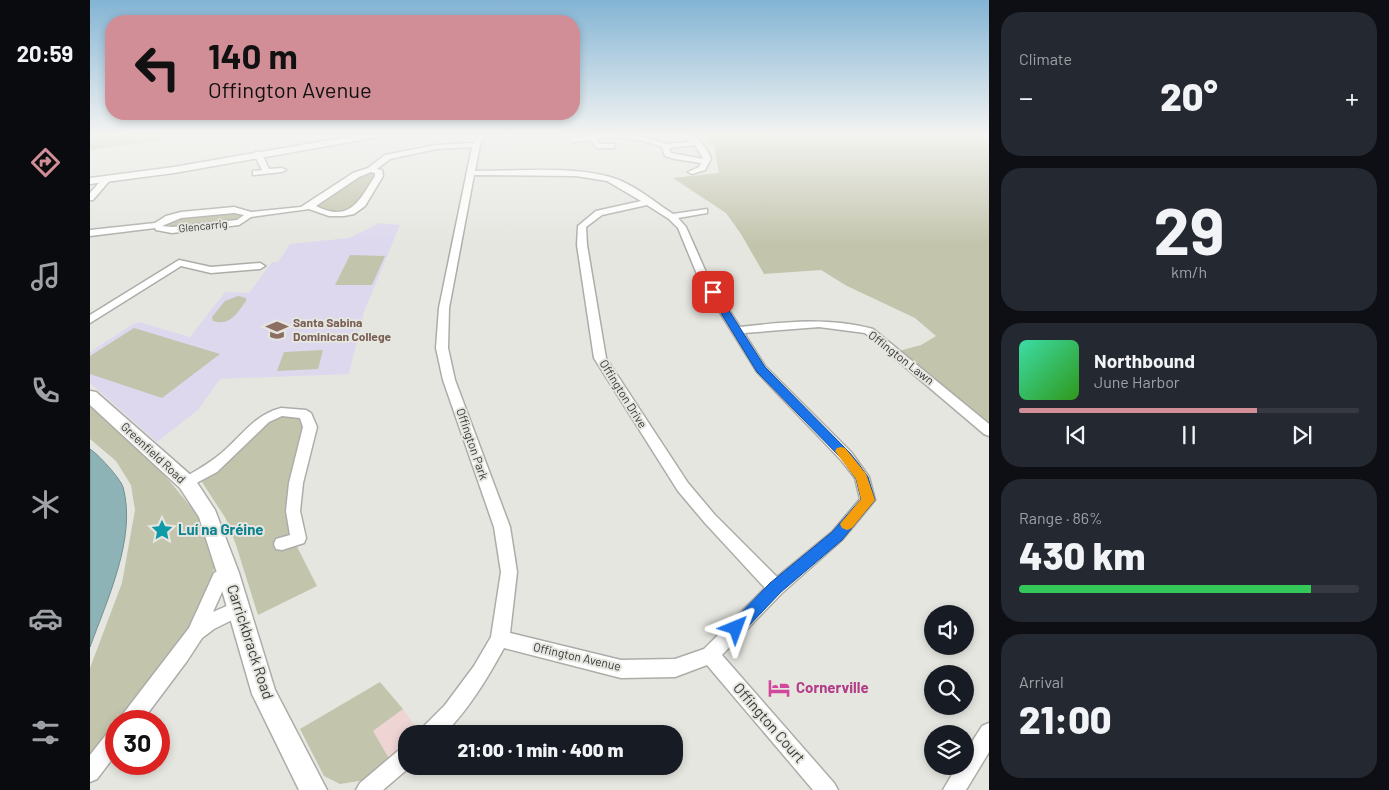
<!DOCTYPE html>
<html lang="en">
<head>
<meta charset="utf-8">
<style>
	body { margin:0; font-family:Barlow,sans-serif; background:#242831; color:#f1f3f6; height:100vh; display:flex; flex-direction:column; font-size:19px; white-space:nowrap }
	* { box-sizing:border-box; margin:0 }
	p { font-size:16px; color:#9ea1a6 }
	.icon { flex:none; width:28px; height:28px; fill:none; stroke:currentColor; stroke-width:2; stroke-linecap:round; stroke-linejoin:round }
	.map { position:relative; flex:1; overflow:hidden }
	.details { display:flex; flex-direction:column; gap:12px; padding:12px; background:#0d0f14; width:400px }
	.details>* { flex:none }
	.banner { position:absolute; left:15px; top:15px; width:475px; height:105px; border-radius:20px; box-shadow:0 2px 8px #0003; background:#d18e97; color:#111; overflow:hidden }
	.tools { position:absolute; left:834px; top:605px; display:grid; gap:10px }
	.tools a { display:grid; place-items:center; width:50px; height:50px; border-radius:50%; background:#171b24; box-shadow:0 2px 8px #0003; font-size:25px }
	.speed { position:absolute; left:15px; top:710px; display:flex; gap:10px; font-size:25px; font-weight:700; text-align:center }
	.speed>* { display:grid; place-content:center; width:65px; height:65px; border-radius:50%; background:#171b24; box-shadow:0 2px 8px #0003; line-height:1 }
	.speed .limit { border:8px solid #d22; background:#fff; color:#111 }
	.pin { position:absolute; display:grid; place-items:center; width:42px; height:42px; color:#fff; margin:-21px; border-radius:10px; box-shadow:0 2px 8px #0006 }
	.me { position:absolute; width:55px; margin:-28px; rotate:44deg; stroke-linejoin:round; filter:drop-shadow(0 0 4px #0008) }
	.turn { display:flex; align-items:center; gap:18px; height:105px; padding:0 20px; font-size:22px }
	.turn .icon { width:65px; height:65px; stroke-width:2.5 }
	.turn b { display:block; font-size:35px; line-height:42px }
	.big { font-size:38px; font-weight:800; line-height:1.1 }
	.details .card { flex:1; display:flex; flex-direction:column; justify-content:center; gap:8px; min-width:0; padding:0 18px; border-radius:20px; background:#242831 }
	.details .dial { align-items:center; gap:0 }
	.dial b { font-size:65px; line-height:1 }
	.song { display:flex; align-items:center; gap:15px }
	.cover { width:60px; height:60px; border-radius:8px; background:linear-gradient(135deg,hsl(160 70% 55%),hsl(110 70% 35%)) }
	.played { height:5px; border-radius:2px; background:linear-gradient(90deg,#d18e97 70%,#363941 70%) }
	.keys { display:flex; justify-content:space-around; direction:ltr }
	.heat { display:flex; justify-content:space-between; align-items:center; font-size:28px; direction:ltr }
	.charge { height:8px; border-radius:4px; background:linear-gradient(90deg,#34c759 86%,#363941 0) }
	.trip { position:absolute; left:308px; top:725px; width:285px; height:50px; border-radius:20px; background:#171b24; box-shadow:0 2px 8px #0003; font-weight:800; line-height:50px; text-align:center }
	main { display:flex; flex:1; min-height:0 }
	.tabs { display:flex; flex-direction:column; width:90px; justify-content:space-around; align-items:center; background:#090b0e; color:#9ea1a6 }
	.tabs .icon { width:35px; height:35px }
	.tabs .selected { color:#d18e97 }
	.tabs b { font-size:22px; color:#f1f3f6 }
	.map>svg:first-child { display:block }
</style>
</head>
<body>
<main>
<nav class="tabs">
<b>20:59</b>
<svg class="icon selected" aria-label="directions" viewBox="0 0 24 24"><path d="M12 3l9 9-9 9-9-9zM9 14v-3h6M13 9l2 2-2 2"/></svg>
<svg class="icon" aria-label="music" viewBox="0 0 24 24"><path d="M9 18V5l10-2v13"/><circle cx="6" cy="18" r="3"/><circle cx="16" cy="16" r="3"/></svg>
<svg class="icon" aria-label="phone" viewBox="0 0 24 24"><path d="M5 4h4l2 5-3 2q2 4 5 5l2-3 5 2v4C11 20 4 13 5 4z"/></svg>
<svg class="icon" aria-label="climate" viewBox="0 0 24 24"><path d="M12 3v18M4 7l16 10M4 17L20 7"/></svg>
<svg class="icon" aria-label="car" viewBox="0 0 24 24"><path d="M5 17H2v-5l4-1 3-4h7l3 4 3 1v5h-3M9 17h6M6 11h13"/><circle cx="7" cy="17" r="2"/><circle cx="17" cy="17" r="2"/></svg>
<svg class="icon" aria-label="filters" viewBox="0 0 24 24"><path d="M4 7h16M4 17h16"/><circle cx="9" cy="7" r="2"/><circle cx="15" cy="17" r="2"/></svg>
</nav>
<div class="map">
<svg width="899" height="790" viewBox="0 0 899 790">
	<rect width="100%" height="100%" fill="#e6e6e1"/>
	<path fill="#efd4d4" d="M 313,709 L 331,734 L 316,734 L 316,746 L 300,760 L 283,731 Z"/>
	<path fill="#ddd8ee" d="M 289,223 L 310,225 L 274,312 L 259,374 L 130,379 L 108,410 L 67,442 L 0,383 L 0,352 L 43,324 L 49,322 L 100,337 L 135,292 L 159,293 L 182,262 L 188,262 L 200,244 L 259,238 Z"/>
	<path fill="#c2c4ac" d="M 0,134 L 93,134 L 77,135 L 77,140 L 0,150 Z
		M 601,134 L 899,134 L 899,424 L 809,351 L 831,345 L 846,336 L 825,318 L 757,286 L 731,270 L 674,274 L 651,234 L 636,213 L 583,178 L 629,173 L 624,146 Z
		M 281,172 L 288,174 L 262,210 L 242,211 L 228,206 L 268,177 Z
		M 146,211 L 151,215 L 145,220 L 81,227 L 77,224 L 84,218 Z
		M 260,255 L 295,256 L 282,285 L 245,285 Z
		M 148,296 L 156,298 L 156,301 C 148,312 140,327 123,321 L 122,317 L 135,301 Z
		M 44,328 L 130,354 L 72,398 L 0,374 L 0,356 Z
		M 233,350 L 228,369 L 187,371 L 194,352 Z
		M 0,403 L 47,446 L 77,478 L 110,518 L 125,566 L 116,592 L 98,631 L 44,701 L 0,754 L 0,668 L 32,583 L 45,510 L 41,485 L 26,461 L 0,439 Z
		M 201,415 L 212,420 L 215,433 L 199,531 L 227,586 L 168,615 L 146,545 L 136,519 L 110,479 L 184,417 Z
		M 290,682 L 313,709 L 283,731 L 300,760 L 275,780 L 250,784 L 234,776 L 210,729 Z"/>
	<path fill="#8db3b6" stroke="#748e90" d="M 0,449 C 8,454 30,478 33,487 C 47,537 17,600 0,647 Z"/>
	<g fill="none" stroke-linecap="round" stroke-linejoin="round">
		<g stroke="#adaca8" stroke-width="3">
			<path id="minor" d="M 389,134 L 395,134 L 390,145 L 385,171 C 426,171 481,166 520,177 C 543,183 564,202 583,214 L 617,209 L 617,213 L 588,218 L 596,227 L 619,279 L 650,327 C 695,322 738,317 783,329 L 899,424 L 899,436 L 894,434 L 775,333 L 729,327 L 654,333 L 675,366 L 761,452 L 779,477 L 785,500 L 752,540 L 692,593 L 632,655 L 744,783 L 748,790 L 723,790 L 617,665 L 585,677 L 531,678 L 414,648 C 397,679 379,709 354,734 L 330,734 L 333,727 L 355,705 L 384,666 L 401,637 L 411,572 L 404,527 L 353,380 L 346,348 L 349,308 L 382,147 L 346,149 L 300,159 L 287,169 L 292,170 L 293,176 L 275,206 L 264,214 L 254,216 L 239,216 L 219,209 L 161,217 L 149,225 L 82,233 L 66,230 L 65,228 L 0,236 L 0,230 L 65,223 L 76,216 L 91,212 L 144,207 L 161,212 L 211,207 L 263,173 L 278,168 L 295,155 L 346,145 L 384,143 ZM 281,172 L 285,173 L 285,176 C 269,201 260,223 226,206 L 269,177 ZM 384,175 L 486,176 L 517,181 L 551,201 L 506,211 L 488,226 L 487,245 L 504,358 L 588,491 L 615,523 L 675,588 L 614,649 L 585,659 L 531,660 L 420,633 L 427,572 L 420,527 L 365,380 L 358,348 L 359,308 ZM 557,205 L 579,219 L 588,228 L 609,279 L 667,372 L 751,460 L 765,478 L 770,499 L 742,532 L 687,577 L 625,515 L 598,483 L 516,358 L 497,245 L 496,227 L 512,215 ZM 144,213 L 154,215 L 147,220 L 82,227 L 72,226 L 91,218 Z
				M 510,134 L 553,137 L 576,144 L 600,142 L 589,134 C 604,132 616,145 621,159 L 615,170 L 602,174 L 598,172 L 609,167 L 611,163 L 585,159 L 575,156 L 572,147 C 556,140 523,134 506,139 L 509,144 L 524,144 L 524,148 L 507,148 L 500,140 L 483,142 L 479,138 L 482,136 L 485,138 ZM 605,145 L 613,159 L 581,153 L 579,148 Z
				M 165,152 L 171,152 L 179,169 L 192,168 L 196,170 L 192,172 L 163,175 L 163,171 L 172,170 L 164,154 Z
				M 14,177 L 21,179 L 3,200 L 0,200 L 0,193 Z
				M 89,260 L 121,267 L 170,263 L 175,266 L 170,269 L 121,273 L 91,266 L 0,323 L 0,315 Z
				M 191,408 L 216,410 L 221,413 L 227,427 L 213,483 L 210,511 L 216,538 L 214,543 L 192,550 L 186,549 L 184,544 L 186,539 L 200,535 L 196,511 L 199,483 L 213,427 L 210,418 L 192,416 L 179,422 L 127,472 L 97,488 L 92,487 L 90,483 L 92,479 C 107,470 122,462 135,450 C 154,433 165,415 191,408 Z
				M 138,566 L 144,568 L 146,573 L 144,578 L 136,583 L 123,612 L 148,601 L 154,604 L 157,609 L 154,614 L 124,629 L 112,638 L 97,661 L 52,721 L 30,721 L 33,714 L 99,628 L 124,573 Z
				M 899,723 L 899,752 L 876,790 L 853,790 L 867,766 L 875,766 L 875,753 L 892,726 Z
				M 26,728 L 26,754 L 7,779 L 0,782 L 0,755 L 19,731 Z
				M 316,747 L 316,766 L 321,766 L 293,790 L 266,790 L 270,783 L 309,750 Z"/>
		</g>
		<g stroke="#adaca8" stroke-width="3">
			<path id="major" d="M 275,134 L 292,134 L 288,137 L 84,173 L 0,184 L 0,178 L 84,167 Z
				M 0,391 L 6,392 L 104,478 L 125,510 L 149,573 L 185,690 L 237,790 L 209,790 L 162,694 L 127,573 L 109,517 L 90,488 L 0,405 Z"/>
		</g>
		<use href="#minor" fill="#fff" fill-rule="evenodd"/>
		<use href="#major" fill="#fff" fill-rule="evenodd"/>
	</g>
	<linearGradient id="sky" x2="0" y2="1"><stop stop-color="#83b4d4"/><stop offset="0.55" stop-color="#f4f4f2"/><stop offset="1" stop-color="#f4f4f2" stop-opacity="0"/></linearGradient>
	<rect width="899" height="244" fill="url(#sky)"/>
	<path fill="#1a73e8" stroke="#114b97" d="M 623,289 L 627,292 L 675,367 L 760,453 L 768,463 L 778,477 L 785,500 L 752,540 L 691,592 L 652,633 L 646,636 L 641,633 L 639,628 L 641,623 L 680,583 L 742,532 L 771,499 L 766,479 L 752,459 L 667,372 L 618,292 Z"/>
	<path fill="#f59e0b" d="M 751,447 L 755,448 L 776,474 L 785,500 L 762,528 L 757,530 L 752,528 L 750,524 L 771,499 L 766,479 L 745,451 L 747,448 Z"/>
	<defs>
		<g id="school-bare" transform="scale(1.725)"><path d="M0-5L7-2L0 1L-7-2ZM-4 1L0 2.5L4 1V4Q0 6-4 4Z" fill="#8d6e63" stroke="#e6e6e1" stroke-width="2.5" paint-order="stroke"/></g>
		<g id="sight-bare" transform="scale(1.725)"><path d="M0-6L1.8-2.2L6-1.7L2.9 1.2L3.7 5.4L0 3.3L-3.7 5.4L-2.9 1.2L-6-1.7L-1.8-2.2Z" fill="#0f9aa8" stroke="#e6e6e1" stroke-width="2.5" paint-order="stroke"/></g>
		<g id="hotel-bare" transform="scale(1.725)"><path d="M-6-4.5h1.5V1H6V5H4.5V3h-9V5H-6ZM-4 0a1.8 1.8 0 1 1 3.6 0ZM.5 0V-2.5h3Q6-2.5 6 0Z" fill="#d1479c" stroke="#e6e6e1" stroke-width="2.5" paint-order="stroke"/></g>
	</defs>
	<g fill-rule="evenodd">
		<use href="#school-bare" x="187" y="330"/>
		<use href="#sight-bare" x="72" y="530"/>
		<use href="#hotel-bare" x="689" y="688"/>
	</g>
	<g text-anchor="middle" stroke-width="4" stroke-linejoin="round" paint-order="stroke">
		<g font-size="11" fill="#393837" stroke="#e6e6e1">
			<text transform="translate(113 226) rotate(-6)" y="4">Glencarrig</text>
		</g>
		<g font-size="12" font-weight="bold" fill="#785e54" stroke="#e6e6e1" text-anchor="start">
			<text x="203" y="327">Santa Sabina<tspan x="203" dy="14">Dominican College</tspan></text>
		</g>
		<g font-size="12" fill="#393837" stroke="#e6e6e1">
			<text transform="translate(811 358) rotate(38)" y="4">Offington Lawn</text>
			<text transform="translate(533 394) rotate(58)" y="4">Offington Drive</text>
			<text transform="translate(382 444) rotate(71)" y="4">Offington Park</text>
			<text transform="translate(63 453) rotate(43)" y="4">Greenfield Road</text>
			<text transform="translate(487 657) rotate(13)" y="4">Offington Avenue</text>
		</g>
		<g font-size="15" font-weight="bold" fill="#0d838f" stroke="#e6e6e1" text-anchor="start">
			<text x="88" y="535">Luí na Gréine</text>
		</g>
		<g font-size="15" fill="#393837" stroke="#e6e6e1">
			<text transform="translate(160 642) rotate(72)" y="5">Carrickbrack Road</text>
			<text transform="translate(679 723) rotate(49)" y="5">Offington Court</text>
		</g>
		<g font-size="15" font-weight="bold" fill="#b23c85" stroke="#e6e6e1" text-anchor="start">
			<text x="706" y="693">Cornerville</text>
		</g>
	</g>
</svg>
<div class="tools">
<a><svg class="icon" aria-label="sound" viewBox="0 0 24 24"><path d="M4 9h4l5-4v14l-5-4H4zM17 9q2 3 0 6"/></svg></a>
<a><svg class="icon" aria-label="search" viewBox="0 0 24 24"><circle cx="10" cy="10" r="6"/><path d="M15 15l6 6"/></svg></a>
<a><svg class="icon" aria-label="layers" viewBox="0 0 24 24"><path d="M12 4l9 5-9 5-9-5zM3 14l9 5 9-5"/></svg></a>
</div>
<div class="speed"><div class="limit">30</div></div>
<div class="pin" style="left:623px;top:292px;background:#d93025"><svg class="icon" aria-label="arrive" viewBox="0 0 24 24"><path d="M6 21V4h12l-3 4 3 4H6"/></svg></div>
<svg class="me" style="left:646px;top:628px" viewBox="-20 -20 40 40"><path d="M0-17L14 15 0 8-14 15z" fill="#1a73e8" stroke="#fff" stroke-width="4"/></svg>
<div class="trip">21:00 · 1 min · 400 m</div>
<div class="banner">
<div class="turn"><svg class="icon" aria-label="left" viewBox="0 0 24 24"><path d="M17 20v-9H6M10 6l-5 5 5 5"/></svg><div><b>140 m</b>Offington Avenue</div></div>
</div>
</div>
<section class="details">
<div class="card"><p>Climate</p>
<div class="heat"><a>−</a><b class="big">20°</b><a>+</a></div>
</div>
<div class="card dial"><b>29</b><p>km/h</p></div>
<div class="card">
<div class="song"><i class="cover"></i><div><b>Northbound</b><p>June Harbor</p></div></div>
<div class="played"></div>
<div class="keys"><svg class="icon" aria-label="previous" viewBox="0 0 24 24"><path d="M18 5L8 12l10 7zM5 5v14"/></svg><svg class="icon" aria-label="pause" viewBox="0 0 24 24"><path d="M8 5v14M16 5v14"/></svg><svg class="icon" aria-label="next" viewBox="0 0 24 24"><path d="M6 5l10 7-10 7zM19 5v14"/></svg></div>
</div>
<div class="card"><p>Range · 86%</p><b class="big">430 km</b><div class="charge"></div></div>
<div class="card"><p>Arrival</p><b class="big">21:00</b></div>
</section>
</main>
</body>
</html>
